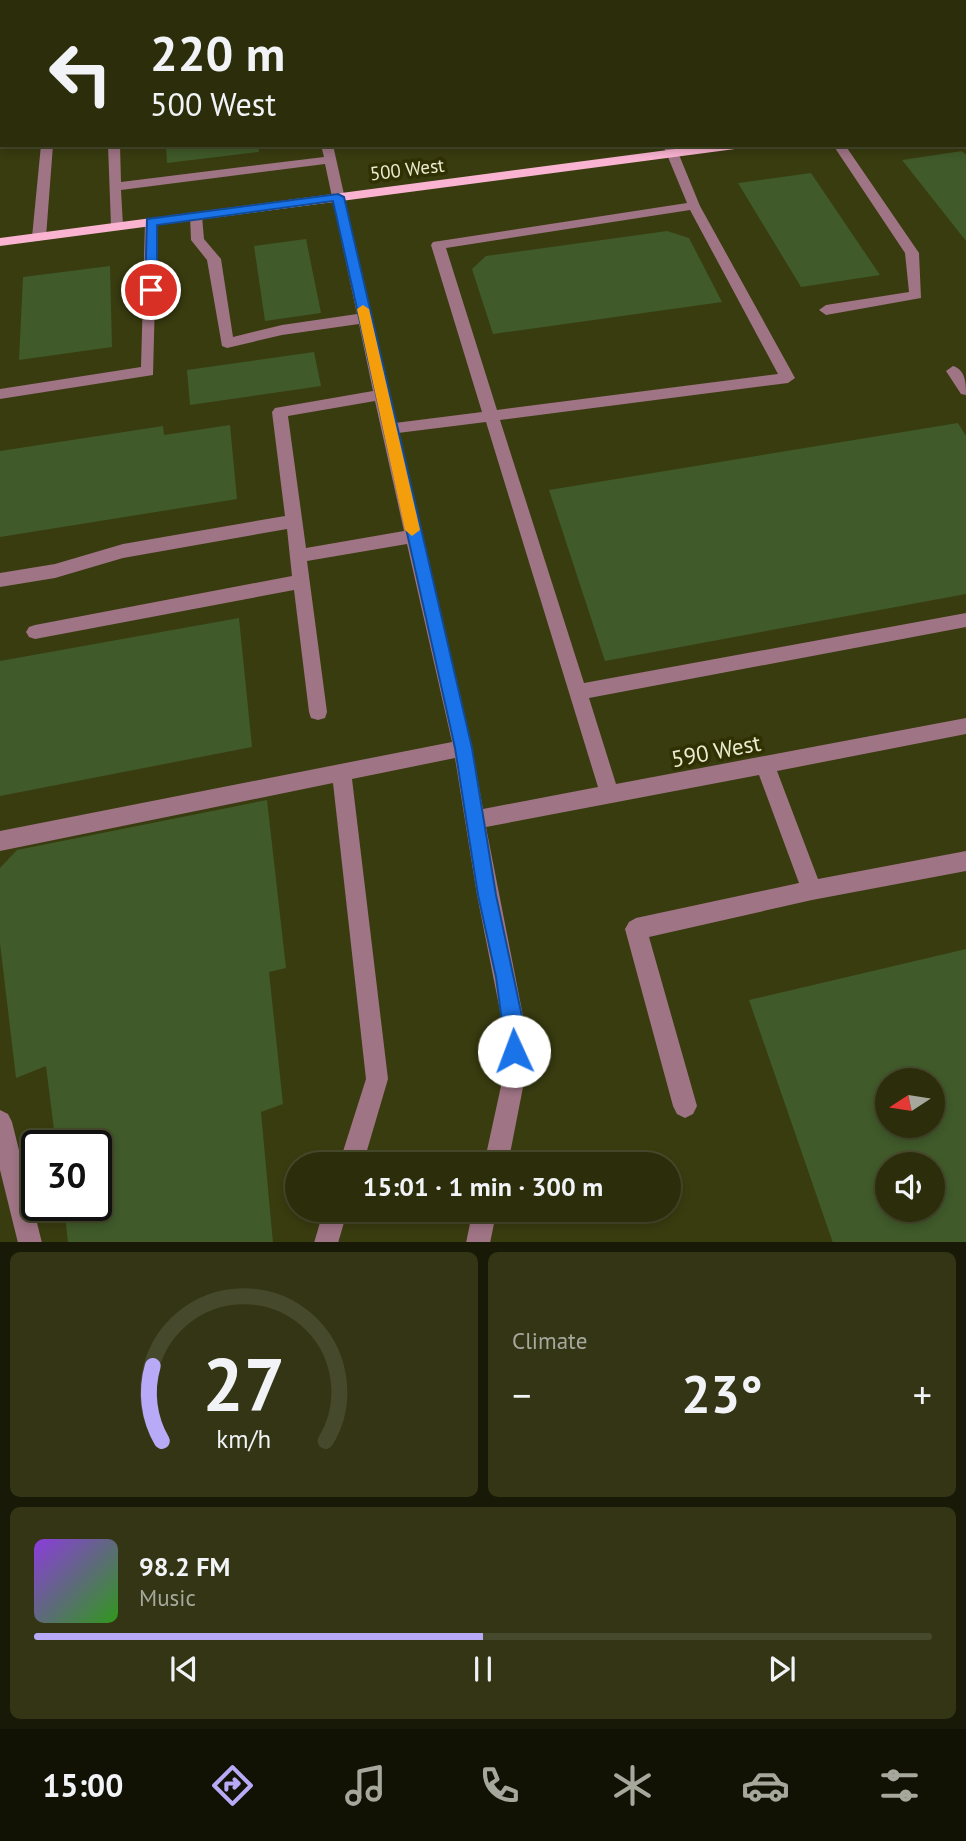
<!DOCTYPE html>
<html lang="en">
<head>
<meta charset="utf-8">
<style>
	body { margin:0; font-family:"PT Sans",sans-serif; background:#333514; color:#f1f3f6; height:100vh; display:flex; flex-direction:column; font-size:26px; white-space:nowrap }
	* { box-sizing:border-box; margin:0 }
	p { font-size:23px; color:#a6a89d }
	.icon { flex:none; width:38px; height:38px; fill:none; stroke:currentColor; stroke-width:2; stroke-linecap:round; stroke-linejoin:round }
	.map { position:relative; height:1242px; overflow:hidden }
	.side { display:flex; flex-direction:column; gap:10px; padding:10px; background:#181906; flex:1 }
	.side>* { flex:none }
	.hud { position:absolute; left:0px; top:0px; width:966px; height:147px; box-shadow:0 4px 10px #0003,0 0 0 2px #47492c; background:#2b2d0b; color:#f1f3f6; overflow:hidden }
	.needle { width:46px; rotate:258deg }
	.controls { position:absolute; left:875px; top:1068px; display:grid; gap:14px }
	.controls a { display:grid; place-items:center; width:70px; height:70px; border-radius:50%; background:#2b2d0b; box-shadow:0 4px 10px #0003,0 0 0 2px #47492c; font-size:35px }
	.speed { position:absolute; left:21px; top:1130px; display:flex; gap:14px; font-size:35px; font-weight:700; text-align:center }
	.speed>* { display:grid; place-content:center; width:91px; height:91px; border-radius:50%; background:#2b2d0b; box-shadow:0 4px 10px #0003,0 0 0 2px #47492c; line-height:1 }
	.speed .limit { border:4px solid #111; border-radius:10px; background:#fff; color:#111 }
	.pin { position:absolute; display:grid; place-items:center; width:60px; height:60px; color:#fff; margin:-30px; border:4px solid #fff; border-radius:50%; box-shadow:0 2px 7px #0007 }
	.me { position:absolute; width:77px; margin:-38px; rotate:358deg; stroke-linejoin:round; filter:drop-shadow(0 0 5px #0008) }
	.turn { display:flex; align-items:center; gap:24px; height:147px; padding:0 35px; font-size:32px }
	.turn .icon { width:91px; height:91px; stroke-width:2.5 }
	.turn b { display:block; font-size:49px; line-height:60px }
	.big { font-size:52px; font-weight:700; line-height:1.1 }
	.side .card { flex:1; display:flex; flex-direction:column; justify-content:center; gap:10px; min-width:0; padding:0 24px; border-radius:10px; background:#333514 }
	.side .dial { align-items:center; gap:0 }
	.dial svg { height:182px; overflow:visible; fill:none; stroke:#47492c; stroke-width:7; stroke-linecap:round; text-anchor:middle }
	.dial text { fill:#f1f3f6; stroke:none }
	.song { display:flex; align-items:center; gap:21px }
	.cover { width:84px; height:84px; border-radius:10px; background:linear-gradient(135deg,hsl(270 70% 55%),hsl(110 70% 35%)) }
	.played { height:7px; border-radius:4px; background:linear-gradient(90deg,#b9aaf7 50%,#47492c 50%) }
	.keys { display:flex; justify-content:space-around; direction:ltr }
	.heat { display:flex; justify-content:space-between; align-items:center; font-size:38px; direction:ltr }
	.side .tiles { flex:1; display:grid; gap:10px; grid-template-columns:1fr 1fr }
	.card:last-child { grid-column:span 2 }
	.trip { position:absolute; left:285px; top:1152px; width:396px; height:70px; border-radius:35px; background:#2b2d0b; box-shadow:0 4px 10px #0003,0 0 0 2px #47492c; font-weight:700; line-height:70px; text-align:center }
	.dock { display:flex; height:112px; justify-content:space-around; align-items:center; background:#111204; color:#a6a89d }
	.dock .icon { width:49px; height:49px }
	.dock .selected { color:#b9aaf7 }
	.dock b { font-size:32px; color:#f1f3f6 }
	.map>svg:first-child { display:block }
</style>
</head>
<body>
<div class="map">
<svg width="966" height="1243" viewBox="0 0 966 1243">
	<rect width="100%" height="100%" fill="#393c0f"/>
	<path fill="#405a2a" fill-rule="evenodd" d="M 166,145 L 258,145 L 259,152 L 167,163 Z
		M 962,151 L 966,155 L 966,241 L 902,160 Z
		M 811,173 L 880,275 L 801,287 L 738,183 Z
		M 667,231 L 689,238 L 722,302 L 493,334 L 472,269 L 486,256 Z
		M 306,239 L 321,313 L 265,321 L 254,246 Z
		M 110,266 L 112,347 L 19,360 L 23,277 Z
		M 314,352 L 321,386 L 190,405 L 187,370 Z
		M 958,423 L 966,436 L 966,594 L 605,661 L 549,490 Z
		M 230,425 L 237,499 L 0,537 L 0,451 L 163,426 L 164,435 Z
		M 239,618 L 252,747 L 0,796 L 0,661 Z
		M 267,800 L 286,968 L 269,972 L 283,1104 L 261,1112 L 273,1243 L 68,1243 L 64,1206 L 96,1206 L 96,1146 L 56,1146 L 46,1066 L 16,1078 L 0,943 L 0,868 L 17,850 Z
		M 966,949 L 966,1243 L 833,1243 L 749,1000 ZM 887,1080 L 933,1080 L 933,1125 L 887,1125 ZM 887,1164 L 933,1164 L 933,1209 L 887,1209 Z"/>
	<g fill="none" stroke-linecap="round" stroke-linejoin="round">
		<path fill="#9f7485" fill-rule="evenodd" d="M 48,0 L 58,0 L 58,2 L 48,2 Z
			M 326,0 L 336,0 L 336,2 L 326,2 Z
			M 543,0 L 562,0 L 542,2 Z
			M 585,0 L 595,0 L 596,2 L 586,2 Z
			M 636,0 L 646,0 L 647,2 L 637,2 Z
			M 763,0 L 773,0 L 774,2 L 764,2 Z
			M 964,2 L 966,2 L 966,8 L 964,8 Z
			M 964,79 L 966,79 L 966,85 L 964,85 Z
			M 964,118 L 966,118 L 966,127 L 964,126 Z
			M 41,145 L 53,145 L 46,237 L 39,241 L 32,237 Z
			M 108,145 L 120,145 L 121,182 L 324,157 L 321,145 L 333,145 L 395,423 L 482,412 L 431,245 L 433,242 L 687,203 L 663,145 L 675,145 L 700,206 L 795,378 L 788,383 L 500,420 L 584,683 L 966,613 L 966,627 L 589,698 L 616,784 L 966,718 L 966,734 L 777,771 L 818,879 L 966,851 L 966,871 L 812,900 L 649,937 L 697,1106 L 693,1114 L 685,1118 L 677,1114 L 673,1106 L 625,929 L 629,922 L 636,918 L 799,883 L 759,775 L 486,827 L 525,1026 L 525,1077 L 508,1164 L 484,1164 L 503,1077 L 503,1026 L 477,895 L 455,758 L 352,779 L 388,1079 L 363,1164 L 339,1164 L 366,1079 L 333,783 L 0,851 L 0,831 L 452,742 L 407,544 L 307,561 L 327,712 L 325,718 L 318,720 L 311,718 L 309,712 L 294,590 L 35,639 L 29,637 L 26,632 L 29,627 L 35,625 L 292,576 L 287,529 L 123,558 L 55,578 L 0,587 L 0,573 L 55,564 L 123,544 L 285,516 L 272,412 L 275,408 L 373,391 L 359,324 L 282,335 L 227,348 L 222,346 L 207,260 L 191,240 L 190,216 L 196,212 L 202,216 L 204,239 L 221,259 L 233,337 L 282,325 L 357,314 L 325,164 L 121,190 L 123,226 L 117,230 L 111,226 ZM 690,210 L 778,374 L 497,410 L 446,248 ZM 375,401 L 404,531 L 306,548 L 288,416 ZM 486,422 L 598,787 L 483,809 L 472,748 L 398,433 Z
			M 833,145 L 845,145 L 919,253 L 921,298 L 826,315 L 819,310 L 826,305 L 909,292 L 905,253 Z
			M 151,218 L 157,222 L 153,375 L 0,399 L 0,389 L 141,367 L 145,222 Z
			M 953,366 C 966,370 966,384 966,395 L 961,394 L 946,371 Z
			M 0,1110 L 8,1114 L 12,1122 L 42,1243 L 18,1243 L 0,1170 Z
			M 324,1209 L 348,1209 L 338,1243 L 314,1243 Z
			M 473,1209 L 497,1209 L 490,1243 L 466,1243 Z"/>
		<path fill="#fab4d1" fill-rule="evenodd" d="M 964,111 L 966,111 L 966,119 L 964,119 Z
			M 706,145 L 741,145 L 735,149 L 0,246 L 0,238 Z"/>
	</g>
	<path fill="#1a73e8" stroke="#114b97" stroke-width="2" d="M 338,194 L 344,197 L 472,748 L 496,895 L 524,1026 L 521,1058 L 514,1061 L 507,1058 L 496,977 L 478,895 L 455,748 L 333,201 L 157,225 L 157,290 L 151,294 L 145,290 L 147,219 Z"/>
	<path fill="#f59e0b" d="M 363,305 L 369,309 L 420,530 L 412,536 L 405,530 L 357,309 Z"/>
	<g text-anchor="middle" stroke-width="7" stroke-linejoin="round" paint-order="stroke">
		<g font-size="19" fill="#e9ecce" stroke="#2f3103">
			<text transform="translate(407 169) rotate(-7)" y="7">500 West</text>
		</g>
		<g font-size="23" fill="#e9ecce" stroke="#2f3103">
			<text transform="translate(716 751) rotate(-11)" y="8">590 West</text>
		</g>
	</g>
</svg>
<div class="controls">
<a><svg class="needle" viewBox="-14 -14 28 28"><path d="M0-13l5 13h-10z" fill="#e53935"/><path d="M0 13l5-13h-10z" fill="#a6a89d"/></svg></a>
<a><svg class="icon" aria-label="sound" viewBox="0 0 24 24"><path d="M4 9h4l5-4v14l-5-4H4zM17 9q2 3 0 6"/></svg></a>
</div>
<div class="speed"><div class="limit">30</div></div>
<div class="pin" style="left:151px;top:290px;background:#d93025"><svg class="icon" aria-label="arrive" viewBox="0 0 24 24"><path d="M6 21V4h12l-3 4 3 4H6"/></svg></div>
<svg class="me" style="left:514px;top:1051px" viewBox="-20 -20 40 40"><circle r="19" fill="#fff"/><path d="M0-13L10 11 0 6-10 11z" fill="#1a73e8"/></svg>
<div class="trip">15:01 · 1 min · 300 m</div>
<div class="hud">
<div class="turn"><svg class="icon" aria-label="left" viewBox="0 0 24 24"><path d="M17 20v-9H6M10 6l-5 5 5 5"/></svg><div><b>220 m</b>500 West</div></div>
</div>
</div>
<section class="side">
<div class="tiles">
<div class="card dial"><svg viewBox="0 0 100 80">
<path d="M14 69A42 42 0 1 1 86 69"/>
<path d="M14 69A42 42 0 0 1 10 36" stroke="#b9aaf7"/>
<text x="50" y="56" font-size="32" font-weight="700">27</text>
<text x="50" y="72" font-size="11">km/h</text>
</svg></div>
<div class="card"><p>Climate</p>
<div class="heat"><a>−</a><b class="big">23°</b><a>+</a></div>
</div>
<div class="card">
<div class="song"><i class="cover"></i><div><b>98.2 FM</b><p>Music</p></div></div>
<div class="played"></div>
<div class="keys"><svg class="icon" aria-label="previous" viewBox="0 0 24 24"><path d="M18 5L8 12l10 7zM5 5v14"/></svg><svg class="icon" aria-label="pause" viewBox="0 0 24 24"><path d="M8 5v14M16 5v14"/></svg><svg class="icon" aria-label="next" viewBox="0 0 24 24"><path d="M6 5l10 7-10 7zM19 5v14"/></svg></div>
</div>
</div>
</section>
<nav class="dock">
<b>15:00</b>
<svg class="icon selected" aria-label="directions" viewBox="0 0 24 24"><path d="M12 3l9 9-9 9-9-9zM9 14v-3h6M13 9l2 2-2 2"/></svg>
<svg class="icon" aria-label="music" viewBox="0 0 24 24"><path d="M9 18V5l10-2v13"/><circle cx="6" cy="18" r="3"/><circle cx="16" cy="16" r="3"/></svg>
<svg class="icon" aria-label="phone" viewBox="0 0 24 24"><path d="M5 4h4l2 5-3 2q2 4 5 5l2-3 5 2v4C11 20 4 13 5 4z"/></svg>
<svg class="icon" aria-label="climate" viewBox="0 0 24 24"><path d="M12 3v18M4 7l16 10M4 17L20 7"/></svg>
<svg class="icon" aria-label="car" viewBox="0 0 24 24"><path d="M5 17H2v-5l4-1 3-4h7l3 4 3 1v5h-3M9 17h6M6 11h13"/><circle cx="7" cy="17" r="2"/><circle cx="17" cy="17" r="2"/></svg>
<svg class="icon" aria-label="filters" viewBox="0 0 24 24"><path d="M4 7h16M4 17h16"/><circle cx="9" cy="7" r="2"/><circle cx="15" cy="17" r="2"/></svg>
</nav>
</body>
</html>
